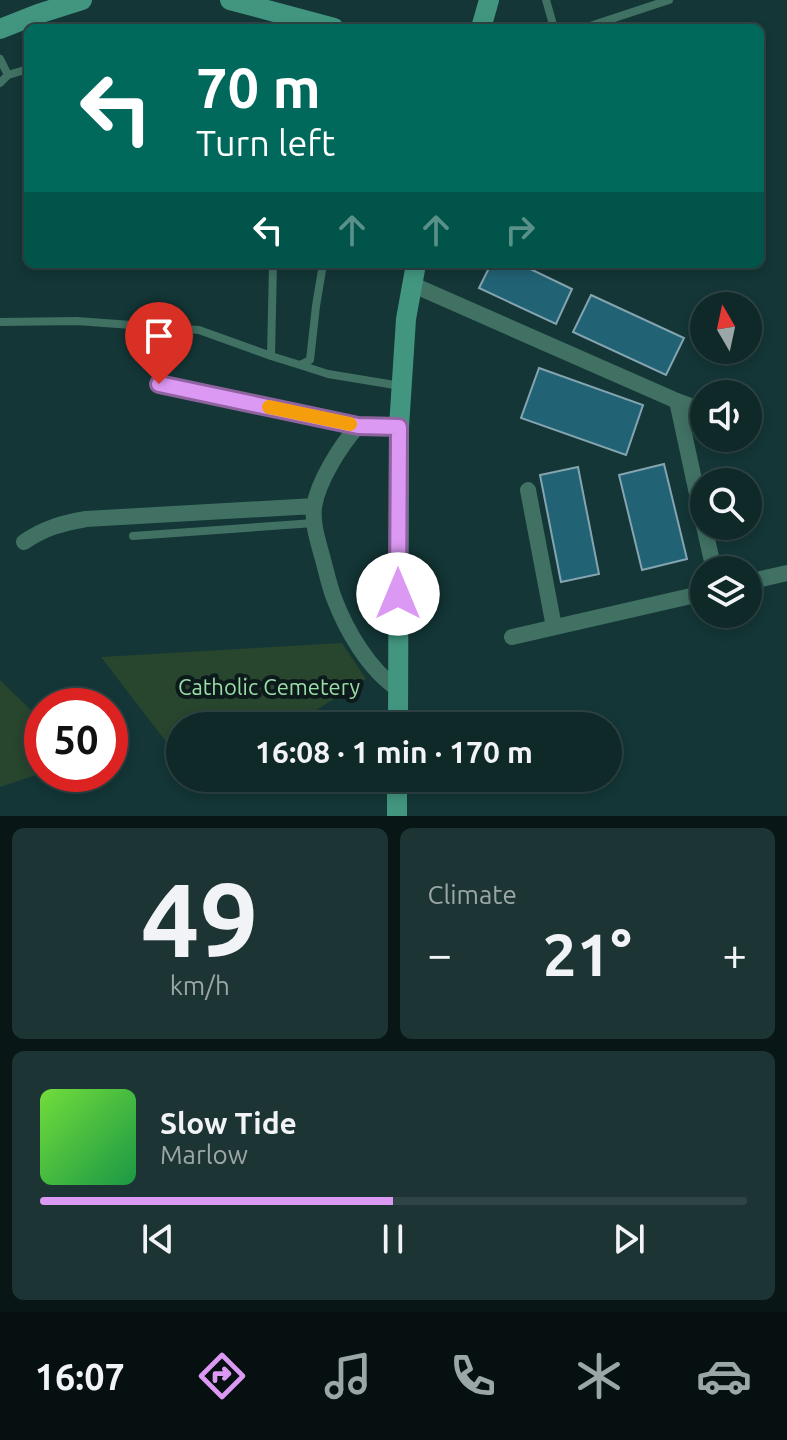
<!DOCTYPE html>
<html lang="en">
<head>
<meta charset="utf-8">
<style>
	body { margin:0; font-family:Ubuntu,sans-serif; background:#1d3434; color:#f1f3f6; height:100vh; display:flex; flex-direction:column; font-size:30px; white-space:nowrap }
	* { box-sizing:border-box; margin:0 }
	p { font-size:26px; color:#9ba6a8 }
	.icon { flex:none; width:44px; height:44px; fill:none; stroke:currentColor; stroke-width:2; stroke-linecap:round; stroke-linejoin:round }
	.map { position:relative; height:816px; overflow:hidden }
	.details { display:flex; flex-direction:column; gap:12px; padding:12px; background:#081616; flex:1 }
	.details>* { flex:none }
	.top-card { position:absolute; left:24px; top:24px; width:740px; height:244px; border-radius:12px; box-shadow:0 4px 12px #0003,0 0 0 2px #2f4445; background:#00695c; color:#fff; overflow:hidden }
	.needle { width:52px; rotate:351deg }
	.controls { position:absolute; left:690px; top:292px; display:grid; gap:16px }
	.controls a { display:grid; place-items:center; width:72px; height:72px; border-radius:50%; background:#0f2828; box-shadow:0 4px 12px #0003,0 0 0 2px #2f4445; font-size:40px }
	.speed { position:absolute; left:24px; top:688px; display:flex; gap:16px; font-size:40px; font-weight:700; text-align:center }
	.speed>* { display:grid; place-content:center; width:104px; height:104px; border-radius:50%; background:#0f2828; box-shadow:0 4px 12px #0003,0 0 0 2px #2f4445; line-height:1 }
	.speed .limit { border:12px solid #d22; background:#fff; color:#111 }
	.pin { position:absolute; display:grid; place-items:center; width:68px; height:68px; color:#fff; margin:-82px -34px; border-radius:50% 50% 50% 0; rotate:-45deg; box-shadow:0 0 8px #0007 }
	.pin .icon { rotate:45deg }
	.me { position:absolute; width:88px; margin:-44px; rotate:0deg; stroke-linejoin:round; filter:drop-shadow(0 0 6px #0008) }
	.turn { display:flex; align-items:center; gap:28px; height:168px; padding:0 40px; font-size:36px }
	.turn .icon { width:104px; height:104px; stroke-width:2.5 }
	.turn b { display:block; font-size:56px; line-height:68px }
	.lanes { display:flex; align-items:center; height:76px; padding:0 40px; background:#0003; justify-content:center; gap:40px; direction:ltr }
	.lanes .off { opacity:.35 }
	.big { font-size:60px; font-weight:700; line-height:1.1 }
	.details .tile { flex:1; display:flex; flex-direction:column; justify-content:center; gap:12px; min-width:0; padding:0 28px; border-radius:12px; background:#1d3434 }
	.details .dial { align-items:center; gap:0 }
	.dial b { font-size:104px; line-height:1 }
	.song { display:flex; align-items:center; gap:24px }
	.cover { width:96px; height:96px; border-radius:12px; background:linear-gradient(135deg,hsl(100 70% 55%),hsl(140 70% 35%)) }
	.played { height:8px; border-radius:4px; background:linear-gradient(90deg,#dc99f4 50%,#2f4445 50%) }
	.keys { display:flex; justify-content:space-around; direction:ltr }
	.heat { display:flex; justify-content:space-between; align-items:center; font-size:44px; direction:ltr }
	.details .tiles { flex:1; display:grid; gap:12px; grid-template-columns:1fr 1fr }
	.tile:last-child { grid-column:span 2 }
	.trip { position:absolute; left:166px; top:712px; width:456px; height:80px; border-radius:40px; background:#0f2828; box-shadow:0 4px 12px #0003,0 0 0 2px #2f4445; font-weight:700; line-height:80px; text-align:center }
	.tabs { display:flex; height:128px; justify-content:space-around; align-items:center; background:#061010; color:#9ba6a8 }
	.tabs .icon { width:56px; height:56px }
	.tabs .active { color:#dc99f4 }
	.tabs b { font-size:36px; color:#f1f3f6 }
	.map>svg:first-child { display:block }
</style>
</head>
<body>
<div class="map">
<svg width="787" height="816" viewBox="0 0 787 816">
	<rect width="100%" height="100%" fill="#143636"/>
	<path fill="#28452e" d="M 342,643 L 366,679 L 291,726 L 180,726 L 180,741 L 167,743 L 101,657 Z
		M 0,680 L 42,721 L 42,773 L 0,787 Z"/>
	<path fill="#226275" stroke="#84a5b0" stroke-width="2" d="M 491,264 L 520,264 L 572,289 L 556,324 L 479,288 Z
		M 591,295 L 684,338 L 666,375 L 573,332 Z
		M 539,368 L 643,405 L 626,455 L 521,418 Z
		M 664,464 L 687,559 L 642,570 L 619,475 Z
		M 578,467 L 599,574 L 561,582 L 540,475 Z"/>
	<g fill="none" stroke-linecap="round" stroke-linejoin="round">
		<path stroke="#407163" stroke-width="8" d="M 546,0 L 554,28
			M 584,28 L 669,0
			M 0,59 L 8,75
			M 0,83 L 8,75 L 28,69
			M 0,322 L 77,321 L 199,330 L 271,356 L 300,365 L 310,360 L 316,306 L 323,264
			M 271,356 L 273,264
			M 300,365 L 328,374 L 401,386
			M 133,536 L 314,523"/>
		<path stroke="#407163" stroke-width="16" d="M 411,284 L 677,401 L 704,411
			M 159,384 L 358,426
			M 677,401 L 704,526
			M 528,490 L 554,627
			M 704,526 L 714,570
			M 24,542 C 44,528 63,523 86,519 L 314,506
			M 748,582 L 787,573
			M 512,637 L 704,593
			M 398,689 C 369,670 346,630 334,598 C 329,585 326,570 322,556 C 318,541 312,523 314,507 C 318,481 341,445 358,426 L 399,427"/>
		<path stroke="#429680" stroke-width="20" d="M 230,0 L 334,28
			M 481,28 L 489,0
			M 0,29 L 38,14 L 82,0
			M 398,726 L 399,427 L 406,319 L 416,264
			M 397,816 L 397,778"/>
	</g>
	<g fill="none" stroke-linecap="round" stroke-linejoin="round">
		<g stroke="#8f639f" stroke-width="20">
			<path id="route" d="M 159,384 L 358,426 L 399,427 L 398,594"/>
		</g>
		<use href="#route" stroke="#dc99f4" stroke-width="14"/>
		<path stroke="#f59e0b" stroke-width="14" d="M 269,407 L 350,424"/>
	</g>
	<g text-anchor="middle" stroke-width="8" stroke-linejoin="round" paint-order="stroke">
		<g font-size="22" fill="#9bdda7" stroke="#0c1a1b">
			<text x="269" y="695">Catholic Cemetery</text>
		</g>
	</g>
</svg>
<div class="controls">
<a><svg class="needle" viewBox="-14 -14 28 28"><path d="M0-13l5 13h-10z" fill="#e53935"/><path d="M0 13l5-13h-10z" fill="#9ba6a8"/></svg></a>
<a><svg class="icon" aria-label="sound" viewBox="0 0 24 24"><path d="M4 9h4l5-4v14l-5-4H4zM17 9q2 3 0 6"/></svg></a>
<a><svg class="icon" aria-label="search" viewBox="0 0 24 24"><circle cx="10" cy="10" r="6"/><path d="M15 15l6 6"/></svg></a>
<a><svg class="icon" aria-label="layers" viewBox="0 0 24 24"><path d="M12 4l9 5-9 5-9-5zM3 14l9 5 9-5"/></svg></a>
</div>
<div class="speed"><div class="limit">50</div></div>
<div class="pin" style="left:159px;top:384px;background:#d93025"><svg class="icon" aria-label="arrive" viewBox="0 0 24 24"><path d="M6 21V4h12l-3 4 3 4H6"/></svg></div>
<svg class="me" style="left:398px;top:594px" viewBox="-20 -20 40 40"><circle r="19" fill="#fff"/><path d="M0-13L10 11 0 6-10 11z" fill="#dc99f4"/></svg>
<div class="trip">16:08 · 1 min · 170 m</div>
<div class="top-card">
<div class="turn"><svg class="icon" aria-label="left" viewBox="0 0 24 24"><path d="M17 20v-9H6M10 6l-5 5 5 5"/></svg><div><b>70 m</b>Turn left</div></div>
<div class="lanes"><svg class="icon" aria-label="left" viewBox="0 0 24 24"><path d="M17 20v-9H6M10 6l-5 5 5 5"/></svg><svg class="icon off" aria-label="ahead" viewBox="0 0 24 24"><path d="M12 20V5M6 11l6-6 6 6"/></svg><svg class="icon off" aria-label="ahead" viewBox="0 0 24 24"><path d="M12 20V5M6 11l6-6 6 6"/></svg><svg class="icon off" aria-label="right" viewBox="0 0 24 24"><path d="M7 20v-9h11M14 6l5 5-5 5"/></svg></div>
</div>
</div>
<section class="details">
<div class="tiles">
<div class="tile dial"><b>49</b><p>km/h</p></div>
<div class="tile"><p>Climate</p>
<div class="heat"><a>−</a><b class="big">21°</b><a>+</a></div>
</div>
<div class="tile">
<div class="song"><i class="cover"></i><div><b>Slow Tide</b><p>Marlow</p></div></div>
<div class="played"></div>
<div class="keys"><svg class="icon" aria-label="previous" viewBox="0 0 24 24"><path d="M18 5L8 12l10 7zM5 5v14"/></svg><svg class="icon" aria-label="pause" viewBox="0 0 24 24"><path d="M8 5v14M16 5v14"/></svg><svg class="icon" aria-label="next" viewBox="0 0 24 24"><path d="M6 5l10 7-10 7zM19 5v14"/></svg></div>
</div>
</div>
</section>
<nav class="tabs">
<b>16:07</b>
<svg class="icon active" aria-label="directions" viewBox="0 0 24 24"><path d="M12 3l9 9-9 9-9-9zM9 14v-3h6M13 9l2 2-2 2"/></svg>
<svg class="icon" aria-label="music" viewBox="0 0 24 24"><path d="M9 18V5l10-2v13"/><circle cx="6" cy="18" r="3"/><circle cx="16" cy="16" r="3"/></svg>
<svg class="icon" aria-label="phone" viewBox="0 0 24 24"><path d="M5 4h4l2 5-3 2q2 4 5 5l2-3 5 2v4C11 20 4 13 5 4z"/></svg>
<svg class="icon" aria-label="climate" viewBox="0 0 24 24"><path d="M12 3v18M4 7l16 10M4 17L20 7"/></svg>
<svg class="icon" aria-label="car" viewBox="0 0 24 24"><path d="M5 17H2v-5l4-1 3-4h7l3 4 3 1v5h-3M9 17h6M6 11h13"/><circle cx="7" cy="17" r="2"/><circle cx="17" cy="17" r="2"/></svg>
</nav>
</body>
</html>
